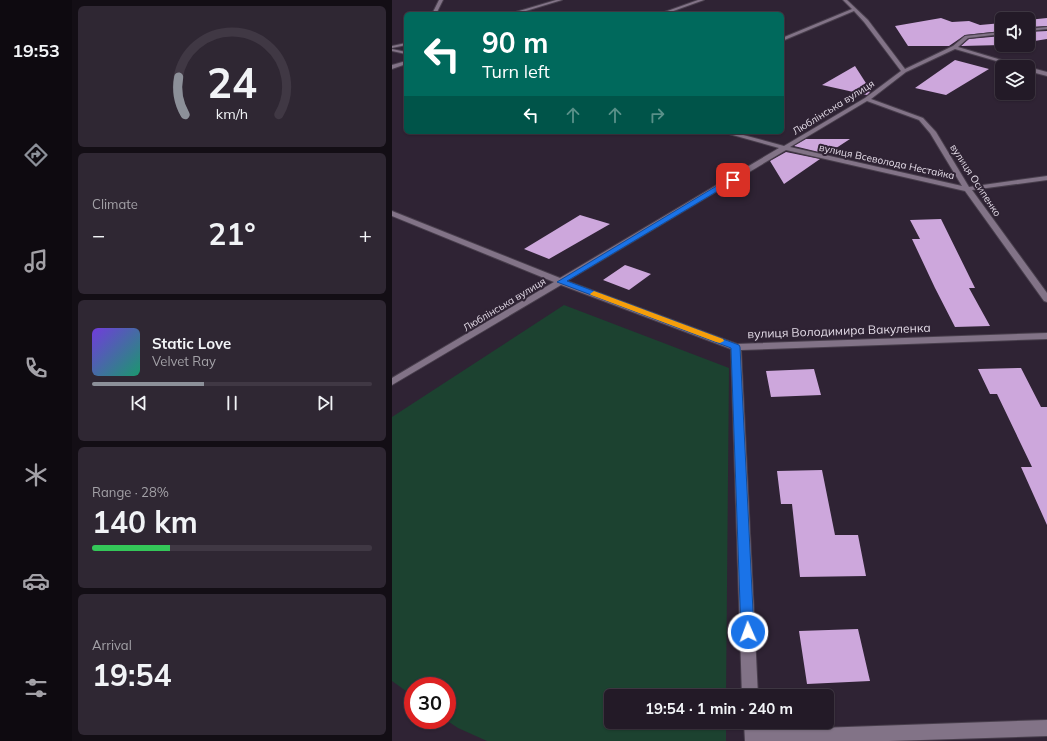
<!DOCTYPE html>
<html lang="en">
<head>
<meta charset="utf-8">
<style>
	body { margin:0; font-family:Mulish,sans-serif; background:#2f2733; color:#f1f3f6; height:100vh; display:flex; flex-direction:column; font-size:15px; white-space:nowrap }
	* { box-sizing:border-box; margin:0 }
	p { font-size:13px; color:#a3a1a7 }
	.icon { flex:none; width:22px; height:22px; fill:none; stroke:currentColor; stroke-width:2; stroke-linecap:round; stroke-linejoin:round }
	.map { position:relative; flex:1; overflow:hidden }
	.details { display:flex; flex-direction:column; gap:6px; padding:6px; background:#130e15; width:320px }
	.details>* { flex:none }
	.banner { position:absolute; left:12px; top:12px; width:380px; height:122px; border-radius:6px; box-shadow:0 1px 3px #0004,0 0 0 1px #403844; background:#00695c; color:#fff; overflow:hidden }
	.tools { position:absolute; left:603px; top:12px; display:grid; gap:8px }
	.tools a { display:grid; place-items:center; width:40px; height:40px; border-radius:6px; background:#231a27; box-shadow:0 1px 3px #0004,0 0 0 1px #403844; font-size:20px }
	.speed { position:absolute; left:12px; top:677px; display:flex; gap:8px; font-size:20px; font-weight:700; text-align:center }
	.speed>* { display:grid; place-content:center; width:52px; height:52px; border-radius:50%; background:#231a27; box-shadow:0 1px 3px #0004,0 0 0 1px #403844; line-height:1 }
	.speed .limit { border:6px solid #d22; background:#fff; color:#111 }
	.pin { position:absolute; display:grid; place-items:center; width:34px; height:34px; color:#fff; margin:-17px; border-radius:8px; box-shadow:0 2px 6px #0006 }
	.me { position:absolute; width:44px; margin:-22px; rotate:358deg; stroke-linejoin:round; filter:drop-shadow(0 0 3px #0008) }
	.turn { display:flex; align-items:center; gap:14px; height:84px; padding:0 12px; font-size:18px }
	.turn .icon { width:52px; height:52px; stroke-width:2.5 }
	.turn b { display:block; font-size:28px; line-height:34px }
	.lanes { display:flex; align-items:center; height:38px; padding:0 12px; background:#0003; justify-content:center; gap:20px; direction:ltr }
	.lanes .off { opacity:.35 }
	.big { font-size:30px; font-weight:700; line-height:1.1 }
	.details .card { flex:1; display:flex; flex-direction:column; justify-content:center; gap:6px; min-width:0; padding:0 14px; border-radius:6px; background:#2f2733 }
	.details .dial { align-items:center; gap:0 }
	.dial svg { height:104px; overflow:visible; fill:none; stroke:#403844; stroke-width:7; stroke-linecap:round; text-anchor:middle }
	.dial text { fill:#f1f3f6; stroke:none }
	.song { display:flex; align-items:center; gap:12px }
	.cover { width:48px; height:48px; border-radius:6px; background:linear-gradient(135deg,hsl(260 70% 55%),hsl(160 70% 35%)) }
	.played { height:4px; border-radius:2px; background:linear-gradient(90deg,#8c9099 40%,#403844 40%) }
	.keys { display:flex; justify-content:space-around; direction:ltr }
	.heat { display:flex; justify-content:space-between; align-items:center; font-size:22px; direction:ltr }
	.charge { height:6px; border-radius:3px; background:linear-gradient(90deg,#34c759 28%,#403844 0) }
	.trip { position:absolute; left:212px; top:689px; width:230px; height:40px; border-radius:6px; background:#231a27; box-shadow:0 1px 3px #0004,0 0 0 1px #403844; font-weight:700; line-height:40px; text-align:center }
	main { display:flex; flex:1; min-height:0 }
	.menu { display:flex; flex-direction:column; width:72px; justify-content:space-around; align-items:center; background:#0e0a10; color:#a3a1a7 }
	.menu .icon { width:28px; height:28px }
	.menu .active { color:#8c9099 }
	.menu b { font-size:18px; color:#f1f3f6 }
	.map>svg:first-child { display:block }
</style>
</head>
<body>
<main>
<nav class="menu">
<b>19:53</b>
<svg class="icon active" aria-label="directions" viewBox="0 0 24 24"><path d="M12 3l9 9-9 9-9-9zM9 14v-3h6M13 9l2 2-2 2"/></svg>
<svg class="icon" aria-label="music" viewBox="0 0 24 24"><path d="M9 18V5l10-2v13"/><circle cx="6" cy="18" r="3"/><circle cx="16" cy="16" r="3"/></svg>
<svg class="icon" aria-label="phone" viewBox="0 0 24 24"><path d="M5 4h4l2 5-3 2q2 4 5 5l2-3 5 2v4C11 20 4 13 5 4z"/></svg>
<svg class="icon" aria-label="climate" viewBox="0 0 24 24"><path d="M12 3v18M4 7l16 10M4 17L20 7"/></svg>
<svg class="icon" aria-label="car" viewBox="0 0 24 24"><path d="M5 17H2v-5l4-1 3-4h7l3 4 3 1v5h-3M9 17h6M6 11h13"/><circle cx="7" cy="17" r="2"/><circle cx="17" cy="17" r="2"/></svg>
<svg class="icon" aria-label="filters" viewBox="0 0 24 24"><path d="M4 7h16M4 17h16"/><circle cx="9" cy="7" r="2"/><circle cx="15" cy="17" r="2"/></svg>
</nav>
<section class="details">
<div class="card dial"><svg viewBox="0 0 100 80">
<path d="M14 69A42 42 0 1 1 86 69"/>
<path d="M14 69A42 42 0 0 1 9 40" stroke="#8c9099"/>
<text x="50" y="56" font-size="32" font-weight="700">24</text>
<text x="50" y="72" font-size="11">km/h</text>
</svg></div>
<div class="card"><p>Climate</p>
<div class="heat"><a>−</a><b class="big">21°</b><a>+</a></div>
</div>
<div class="card">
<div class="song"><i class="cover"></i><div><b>Static Love</b><p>Velvet Ray</p></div></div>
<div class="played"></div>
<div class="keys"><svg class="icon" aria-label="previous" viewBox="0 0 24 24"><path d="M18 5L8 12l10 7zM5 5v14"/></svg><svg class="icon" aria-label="pause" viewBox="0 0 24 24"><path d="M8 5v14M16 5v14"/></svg><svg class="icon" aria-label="next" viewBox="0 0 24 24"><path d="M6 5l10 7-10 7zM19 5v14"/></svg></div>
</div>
<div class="card"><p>Range · 28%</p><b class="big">140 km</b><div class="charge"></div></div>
<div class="card"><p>Arrival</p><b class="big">19:54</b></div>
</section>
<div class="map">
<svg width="655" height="741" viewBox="0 0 655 741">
	<rect width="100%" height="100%" fill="#2f2334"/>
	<path fill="#1c4230" d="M 172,305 L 337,368 L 334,696 L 219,696 L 219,722 L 334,722 L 334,741 L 95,741 L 66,728 L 54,720 L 55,686 L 21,686 L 21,696 L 0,681 L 0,417 Z"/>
	<path fill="#cda7dc" d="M 549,18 L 560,22 L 577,21 L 588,25 L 610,23 L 610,31 L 573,35 L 557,46 L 516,46 L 503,26 Z
		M 655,18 L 655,26 L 636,27 L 636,20 Z
		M 655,31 L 655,39 L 636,42 L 636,32 Z
		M 610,36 L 610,45 L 569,46 L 577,39 Z
		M 563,60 L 597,69 L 554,95 L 523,88 Z
		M 463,66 L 479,91 L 475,95 L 430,85 Z
		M 414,139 L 458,139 L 435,154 L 402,146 Z
		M 394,152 L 428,159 L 392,184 L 378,161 Z
		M 188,215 L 218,224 L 157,259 L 132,249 Z
		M 549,219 L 583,288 L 577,288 L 598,326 L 563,327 L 543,288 L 520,239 L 528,239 L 518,220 Z
		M 233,265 L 239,267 L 259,274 L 237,290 L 211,280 Z
		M 629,368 L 649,407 L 655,407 L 655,525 L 629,467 L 640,467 L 605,394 L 598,394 L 586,369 Z
		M 422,369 L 429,395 L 379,397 L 374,371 Z
		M 430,470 L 443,535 L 466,535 L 474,576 L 408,577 L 400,504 L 389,504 L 385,471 Z
		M 466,629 L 478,681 L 415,684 L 407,631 Z"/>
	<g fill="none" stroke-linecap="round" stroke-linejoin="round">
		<g stroke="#483e4c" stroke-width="2">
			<path id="minor" d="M 47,0 L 51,0 L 44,14 L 40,14 Z
				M 164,0 L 170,0 L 124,14 L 117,14 Z
				M 306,0 L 312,0 L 273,14 L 267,14 Z
				M 451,0 L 455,0 L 476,20 L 513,69 L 561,46 L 573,36 L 610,32 L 610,34 L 576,38 L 566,47 L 633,67 L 625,67 L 563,49 L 514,72 L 479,99 L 531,118 L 544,132 L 577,187 L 655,176 L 655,180 L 580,190 L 655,293 L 655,302 L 652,301 L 573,191 L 394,150 L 175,281 L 345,344 L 655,333 L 655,339 L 349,350 L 366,696 L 350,696 L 339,349 L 169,285 L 0,385 L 0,378 L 162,282 L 0,216 L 0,211 L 168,278 L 387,148 L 330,132 L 340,132 L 392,146 L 473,98 L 509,71 L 472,22 L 462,11 L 390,41 L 390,38 L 460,9 ZM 475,101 L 527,120 L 538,133 L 570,186 L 398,147 Z
				M 655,27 L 655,29 L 636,31 L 636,29 Z
				M 14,43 L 14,45 L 0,48 L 0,46 Z
				M 0,49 L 14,52 L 14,54 L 0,51 Z
				M 14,61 L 14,64 L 0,69 L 0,65 Z
				M 636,67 L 655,72 L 655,76 L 636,71 Z
				M 655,720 L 655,736 L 497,741 L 353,741 L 352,722 L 368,722 L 368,730 Z"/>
		</g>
		<use href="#minor" fill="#827387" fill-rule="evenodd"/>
	</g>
	<path fill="#1a73e8" stroke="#114b97" d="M 338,178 L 344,180 L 175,281 L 347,345 L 348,347 L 362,632 L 360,636 L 356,638 L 351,636 L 349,632 L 339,348 L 165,282 Z"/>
	<path fill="#f59e0b" d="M 202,291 L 331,339 L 332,341 L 328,343 L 324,342 L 199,295 L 198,294 Z"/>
	<g text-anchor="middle" stroke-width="4" stroke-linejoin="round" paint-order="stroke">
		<g font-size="10" fill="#e5dde9" stroke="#2f2334">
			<text transform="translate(441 107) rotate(-32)" y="4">Люблінська вулиця</text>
			<text transform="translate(495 161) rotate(12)" y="4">вулиця Всеволода Нестайка</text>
			<text transform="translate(584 180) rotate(57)" y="4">вулиця Осипенко</text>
			<text transform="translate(112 304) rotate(-31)" y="4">Люблінська вулиця</text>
		</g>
		<g font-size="12" fill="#e5dde9" stroke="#2f2334">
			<text transform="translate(447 331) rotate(-2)" y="4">вулиця Володимира Вакуленка</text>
		</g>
	</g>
</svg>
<div class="tools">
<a><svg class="icon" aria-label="sound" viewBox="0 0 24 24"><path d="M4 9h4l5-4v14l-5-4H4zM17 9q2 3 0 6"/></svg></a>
<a><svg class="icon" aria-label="layers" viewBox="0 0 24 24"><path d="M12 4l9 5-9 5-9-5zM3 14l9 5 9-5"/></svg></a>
</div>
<div class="speed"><div class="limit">30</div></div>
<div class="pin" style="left:341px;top:180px;background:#d93025"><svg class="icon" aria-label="arrive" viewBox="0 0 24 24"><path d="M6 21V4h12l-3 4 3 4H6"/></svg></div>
<svg class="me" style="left:356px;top:632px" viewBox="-20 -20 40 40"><circle r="17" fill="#1a73e8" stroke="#fff" stroke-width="3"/><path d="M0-11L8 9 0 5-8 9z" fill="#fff"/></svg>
<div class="trip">19:54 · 1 min · 240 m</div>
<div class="banner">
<div class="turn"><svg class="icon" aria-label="left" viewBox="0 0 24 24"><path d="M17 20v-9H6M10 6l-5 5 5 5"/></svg><div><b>90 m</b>Turn left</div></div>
<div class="lanes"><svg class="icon" aria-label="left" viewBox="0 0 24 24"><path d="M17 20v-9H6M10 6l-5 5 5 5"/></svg><svg class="icon off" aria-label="ahead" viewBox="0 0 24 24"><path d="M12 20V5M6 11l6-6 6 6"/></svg><svg class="icon off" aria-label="ahead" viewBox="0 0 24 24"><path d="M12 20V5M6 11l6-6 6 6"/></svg><svg class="icon off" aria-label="right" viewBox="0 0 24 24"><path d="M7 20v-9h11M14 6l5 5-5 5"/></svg></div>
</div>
</div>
</main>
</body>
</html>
